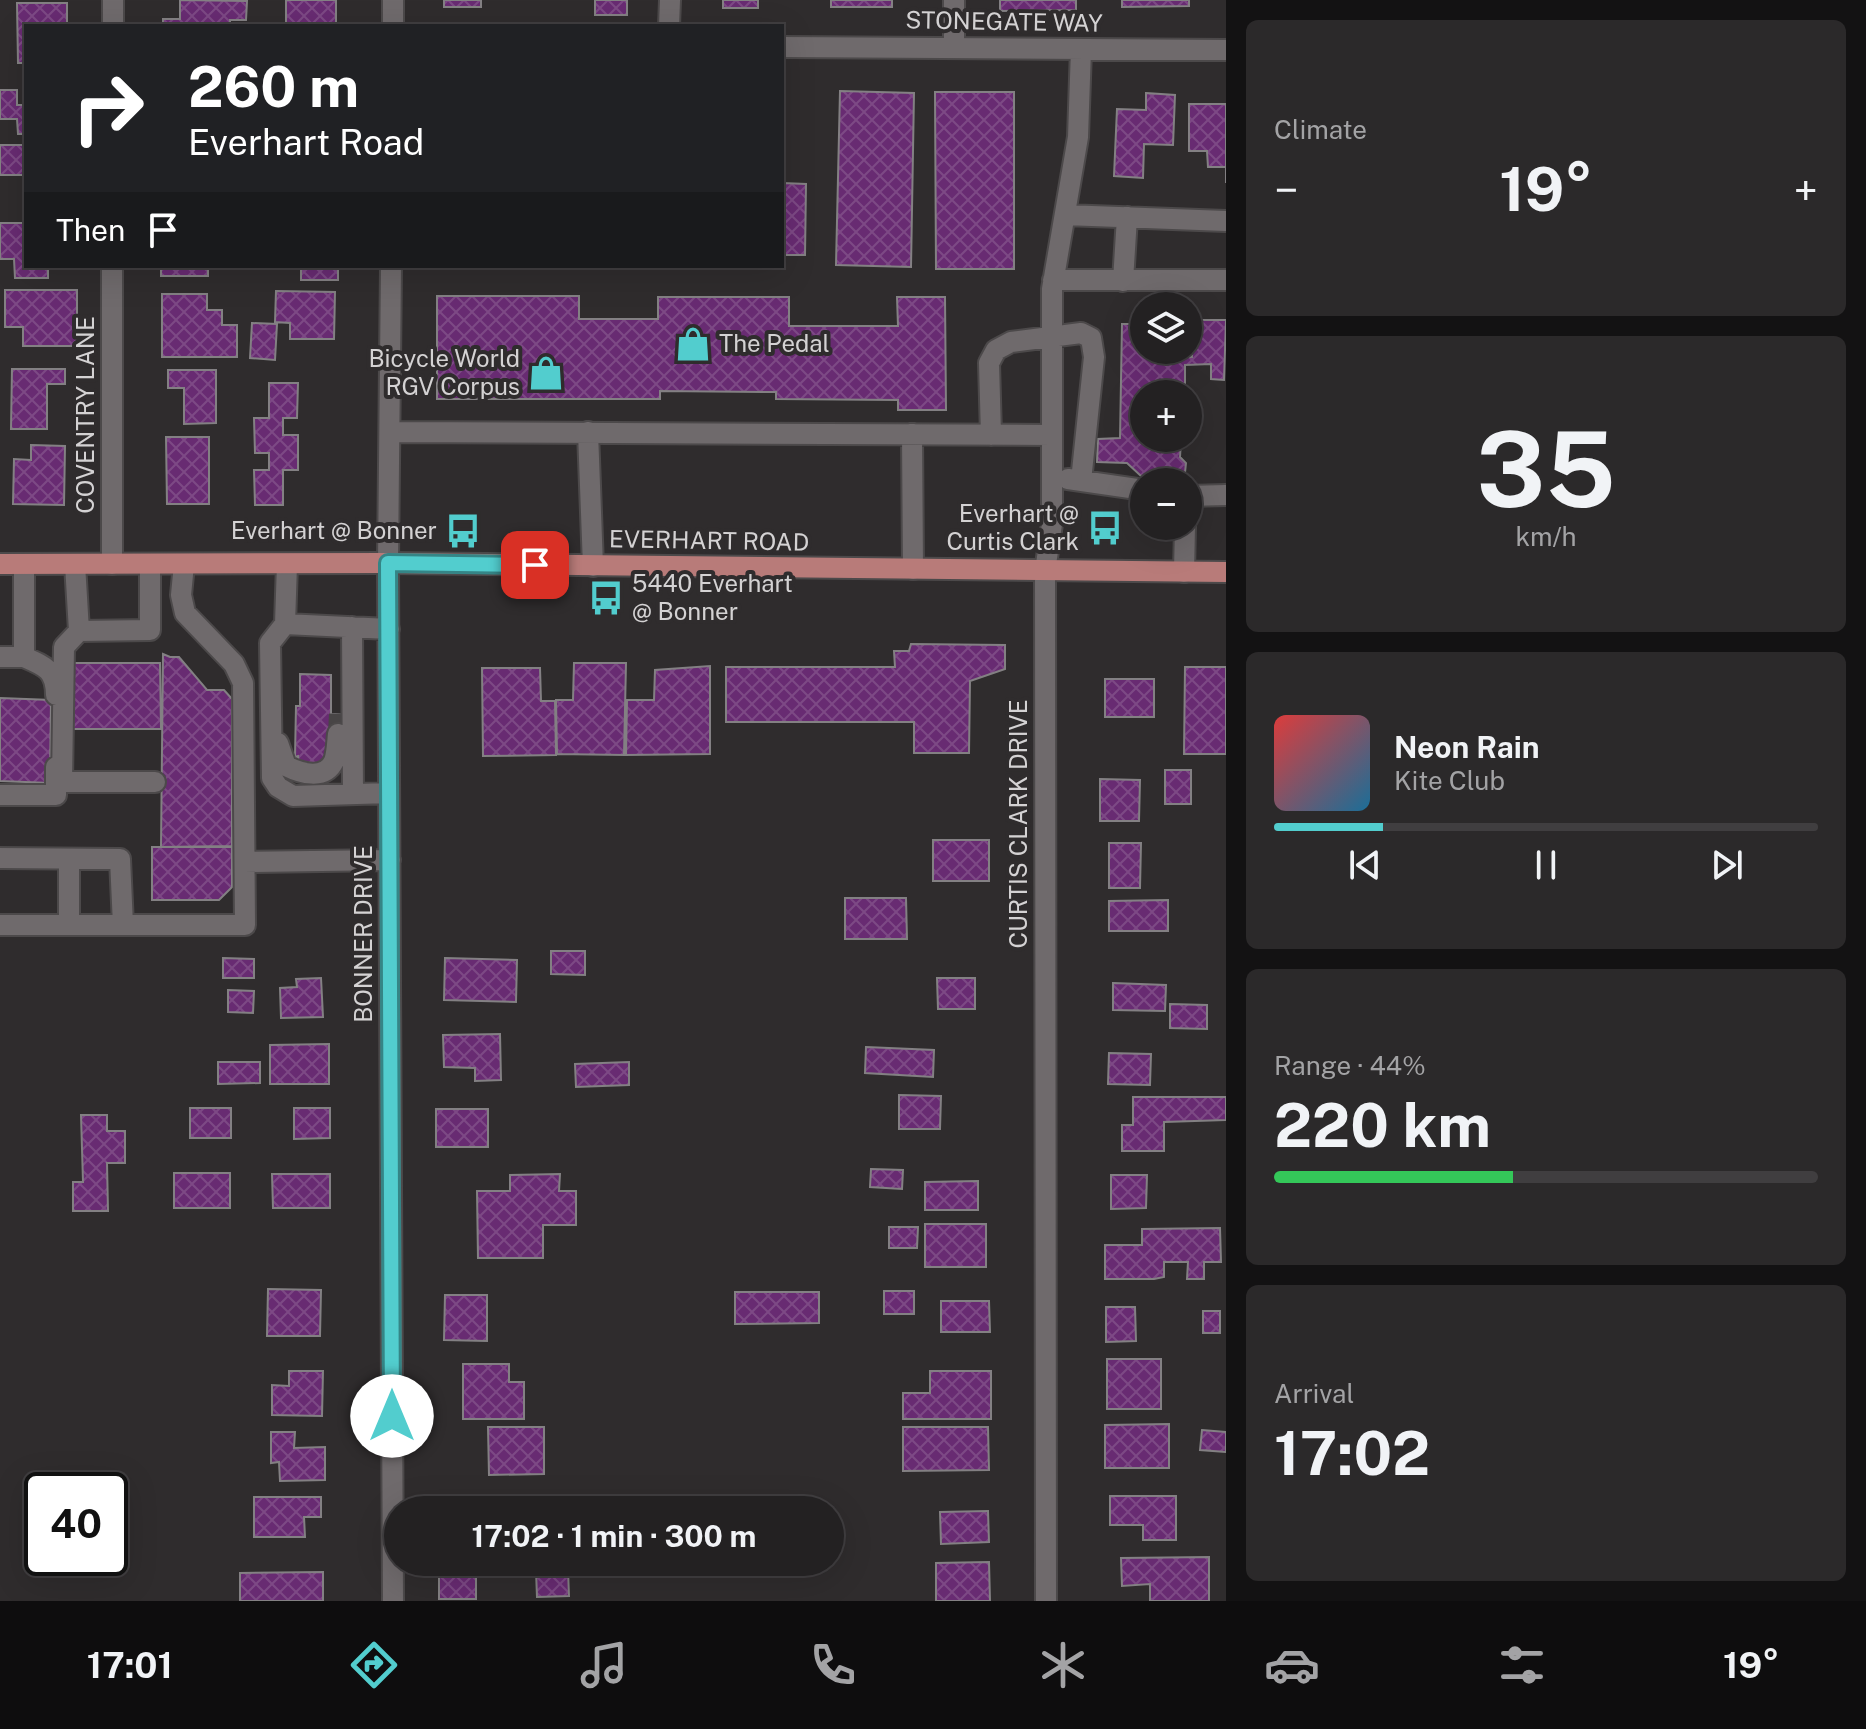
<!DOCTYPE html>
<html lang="en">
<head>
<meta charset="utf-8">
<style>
	body { margin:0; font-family:"Public Sans",sans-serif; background:#2b292a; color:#f1f3f6; height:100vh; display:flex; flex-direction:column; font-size:30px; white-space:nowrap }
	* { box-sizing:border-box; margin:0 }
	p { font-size:26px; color:#a3a3a5 }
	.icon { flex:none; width:44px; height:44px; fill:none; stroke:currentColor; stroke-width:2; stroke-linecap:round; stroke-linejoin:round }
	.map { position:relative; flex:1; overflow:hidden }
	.side { display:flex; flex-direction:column; gap:20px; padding:20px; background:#131213; width:640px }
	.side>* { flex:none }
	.hud { position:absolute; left:24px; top:24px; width:760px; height:244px; border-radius:0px; box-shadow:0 8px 32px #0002,0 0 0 2px #403e40; background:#202124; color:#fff; overflow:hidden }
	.fabs { position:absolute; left:1130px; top:292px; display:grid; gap:16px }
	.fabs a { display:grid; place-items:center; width:72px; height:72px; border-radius:50%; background:#232122; box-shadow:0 8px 32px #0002,0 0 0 2px #403e40; font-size:40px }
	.speed { position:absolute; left:24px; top:1472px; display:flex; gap:16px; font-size:40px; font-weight:700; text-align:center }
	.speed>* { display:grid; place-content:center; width:104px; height:104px; border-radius:50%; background:#232122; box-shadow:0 8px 32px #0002,0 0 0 2px #403e40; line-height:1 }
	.speed .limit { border:4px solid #111; border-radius:12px; background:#fff; color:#111 }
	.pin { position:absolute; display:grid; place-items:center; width:68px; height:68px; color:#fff; margin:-34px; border-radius:16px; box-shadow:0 4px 12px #0006 }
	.me { position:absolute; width:88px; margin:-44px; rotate:0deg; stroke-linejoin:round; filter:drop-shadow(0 0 6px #0008) }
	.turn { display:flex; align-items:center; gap:28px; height:168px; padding:0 32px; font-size:36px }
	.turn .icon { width:104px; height:104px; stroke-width:2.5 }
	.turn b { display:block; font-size:56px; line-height:68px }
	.then { display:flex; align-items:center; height:76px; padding:0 32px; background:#0003; gap:16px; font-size:30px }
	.big { font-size:60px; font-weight:700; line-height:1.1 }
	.side .card { flex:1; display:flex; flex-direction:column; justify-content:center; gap:12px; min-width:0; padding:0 28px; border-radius:12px; background:#2b292a }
	.side .dial { align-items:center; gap:0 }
	.dial b { font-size:104px; line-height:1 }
	.song { display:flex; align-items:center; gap:24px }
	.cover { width:96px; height:96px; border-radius:12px; background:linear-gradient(135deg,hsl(0 70% 55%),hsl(200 70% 35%)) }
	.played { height:8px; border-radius:4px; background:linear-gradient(90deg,#52cdce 20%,#403e40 20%) }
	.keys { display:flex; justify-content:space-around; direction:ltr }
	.heat { display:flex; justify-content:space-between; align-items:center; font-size:44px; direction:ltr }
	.charge { height:12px; border-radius:6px; background:linear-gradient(90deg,#34c759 44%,#403e40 0) }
	.trip { position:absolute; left:384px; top:1496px; width:460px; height:80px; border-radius:40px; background:#232122; box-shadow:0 8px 32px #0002,0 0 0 2px #403e40; font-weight:700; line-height:80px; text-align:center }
	.tab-bar { display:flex; height:128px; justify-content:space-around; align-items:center; background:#0e0d0e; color:#a3a3a5 }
	.tab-bar .icon { width:56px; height:56px }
	.tab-bar .active { color:#52cdce }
	.tab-bar b { font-size:36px; color:#f1f3f6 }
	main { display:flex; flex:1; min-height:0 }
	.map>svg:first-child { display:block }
</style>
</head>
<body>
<main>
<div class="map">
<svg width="1226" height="1601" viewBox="0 0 1226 1601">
	<defs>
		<pattern id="building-cross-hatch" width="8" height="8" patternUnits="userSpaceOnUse" patternTransform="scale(2)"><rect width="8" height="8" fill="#682b72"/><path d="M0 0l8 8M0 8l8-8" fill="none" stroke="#7d4985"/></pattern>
	</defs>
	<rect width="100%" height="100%" fill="#2f2c2d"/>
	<path fill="url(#building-cross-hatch)" stroke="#838083" stroke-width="2" d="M 180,0 L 247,1 L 246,20 L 230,20 L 230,26 L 163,26 L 163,19 L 180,19 Z
		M 286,0 L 336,0 L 336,26 L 286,26 Z
		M 444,0 L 481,0 L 481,7 L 444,7 Z
		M 595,0 L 627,0 L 627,15 L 595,15 Z
		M 723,0 L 758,0 L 758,8 L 723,8 Z
		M 831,0 L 892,0 L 892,7 L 831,7 Z
		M 1000,0 L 1076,0 L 1076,10 L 1000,11 Z
		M 1122,0 L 1189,0 L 1189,6 L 1122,7 Z
		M 17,3 L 67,3 L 67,26 L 26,26 L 26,63 L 18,63 Z
		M 0,90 L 17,90 L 17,105 L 26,105 L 26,134 L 18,134 L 17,119 L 0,119 Z
		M 840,91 L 914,93 L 911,267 L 836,265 Z
		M 935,92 L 1014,92 L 1014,269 L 936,269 Z
		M 1146,93 L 1175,95 L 1173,145 L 1144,144 L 1143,178 L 1114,176 L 1117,109 L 1146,110 Z
		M 1189,104 L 1226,104 L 1226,183 L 1226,167 L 1208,167 L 1207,151 L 1189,151 Z
		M 0,145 L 26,145 L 26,204 L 23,204 L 23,175 L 0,175 Z
		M 782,183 L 806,184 L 805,255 L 782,255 Z
		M 0,223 L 26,223 L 26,266 L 48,266 L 48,278 L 15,278 L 14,259 L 0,259 Z
		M 161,266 L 208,266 L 208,276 L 161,276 Z
		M 301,266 L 338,266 L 338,280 L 301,280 Z
		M 5,290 L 77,290 L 77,346 L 23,346 L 23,327 L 5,327 Z
		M 276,291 L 335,292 L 334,339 L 290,339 L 290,323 L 275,322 Z
		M 162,294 L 207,294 L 207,310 L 222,310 L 222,325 L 237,325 L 237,357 L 162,357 Z
		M 437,296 L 579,296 L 579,319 L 658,319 L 658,297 L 789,297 L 789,326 L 898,326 L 897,297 L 945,297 L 946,410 L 898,410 L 898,400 L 776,399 L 776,392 L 660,391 L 660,399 L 437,399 Z
		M 1193,320 L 1226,320 L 1224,380 L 1211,379 L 1211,364 L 1185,365 L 1185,394 L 1144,394 L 1144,438 L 1184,438 L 1184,441 L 1181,441 L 1180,457 L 1186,463 L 1184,482 L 1168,482 L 1160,476 L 1141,476 L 1127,463 L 1097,462 L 1098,439 L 1120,438 L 1122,324 L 1144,324 L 1144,350 L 1185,350 L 1185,357 L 1192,357 Z
		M 252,323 L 277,324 L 275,360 L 250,358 Z
		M 12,369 L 65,369 L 65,384 L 47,384 L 47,429 L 11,429 Z
		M 168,370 L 216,370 L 216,423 L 184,424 L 184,388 L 168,388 Z
		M 269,383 L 298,383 L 297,418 L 283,418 L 283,435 L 298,435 L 298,470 L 283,470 L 283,505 L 255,505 L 254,470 L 269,470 L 269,453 L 255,453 L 254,418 L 269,418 Z
		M 1188,406 L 1201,407 L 1200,425 L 1188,426 Z
		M 166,437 L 209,437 L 209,504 L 167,504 Z
		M 31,445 L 65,446 L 64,505 L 13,504 L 14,459 L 31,460 Z
		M 911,644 L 1005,645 L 1005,669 L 970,681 L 969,753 L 914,753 L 914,722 L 726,722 L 726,667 L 895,667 L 894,651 L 909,651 Z
		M 163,654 L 170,657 L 179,657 L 207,690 L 224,690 L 232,699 L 232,846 L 161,847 Z
		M 68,663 L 160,663 L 161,729 L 68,729 Z
		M 574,663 L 626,663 L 624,755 L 557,754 L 556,700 L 573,700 Z
		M 710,666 L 710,754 L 626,755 L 627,700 L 654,700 L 655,670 Z
		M 1185,667 L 1226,667 L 1226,754 L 1184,754 Z
		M 482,668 L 540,668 L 541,701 L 555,701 L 556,755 L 483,756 Z
		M 300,674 L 331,675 L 331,714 L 346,715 L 346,733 L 325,768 L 299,769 L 298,756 L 295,757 L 296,706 L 300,706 Z
		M 1105,679 L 1154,679 L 1154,717 L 1105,717 Z
		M 0,698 L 51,700 L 50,783 L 0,781 Z
		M 1165,770 L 1191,770 L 1191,804 L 1165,804 Z
		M 1100,779 L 1140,780 L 1139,821 L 1100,821 Z
		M 933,840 L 989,840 L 989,881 L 933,881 Z
		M 1109,843 L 1141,843 L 1140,888 L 1109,888 Z
		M 152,847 L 232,847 L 232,887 L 219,900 L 152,900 Z
		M 845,898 L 906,898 L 907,939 L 845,939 Z
		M 1168,900 L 1168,931 L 1109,931 L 1109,901 Z
		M 551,951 L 585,951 L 585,975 L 551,974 Z
		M 223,958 L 254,959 L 254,978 L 223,978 Z
		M 445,958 L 517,960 L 516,1002 L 444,1000 Z
		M 321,978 L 323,1017 L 281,1018 L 280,988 L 297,987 L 296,979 Z
		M 937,978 L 975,978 L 975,1009 L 938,1009 Z
		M 1113,983 L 1166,985 L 1165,1011 L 1113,1010 Z
		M 228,990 L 254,991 L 253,1013 L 228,1012 Z
		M 1170,1004 L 1207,1005 L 1207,1029 L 1170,1028 Z
		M 500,1034 L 501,1080 L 475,1081 L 475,1068 L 444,1067 L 443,1035 Z
		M 329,1044 L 329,1084 L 270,1084 L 270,1045 Z
		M 866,1047 L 934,1050 L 933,1077 L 865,1073 Z
		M 1109,1053 L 1151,1054 L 1150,1085 L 1108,1084 Z
		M 218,1062 L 260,1062 L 260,1083 L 218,1084 Z
		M 629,1062 L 629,1085 L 576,1087 L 575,1064 Z
		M 899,1095 L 941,1096 L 940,1129 L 899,1129 Z
		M 1133,1097 L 1226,1097 L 1226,1120 L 1164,1122 L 1164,1151 L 1122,1151 L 1122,1125 L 1133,1125 Z
		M 190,1108 L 231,1108 L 231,1138 L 190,1138 Z
		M 294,1108 L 330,1108 L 330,1138 L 294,1139 Z
		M 436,1109 L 488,1109 L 488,1147 L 436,1147 Z
		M 81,1115 L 107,1115 L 107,1131 L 125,1131 L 125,1163 L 107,1163 L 108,1211 L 73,1211 L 73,1182 L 83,1182 Z
		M 871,1169 L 903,1170 L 902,1189 L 870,1187 Z
		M 174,1173 L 230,1173 L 230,1208 L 174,1208 Z
		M 272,1174 L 330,1174 L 330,1208 L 273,1208 Z
		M 560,1174 L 559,1191 L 576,1191 L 576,1225 L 543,1225 L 543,1258 L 478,1258 L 477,1191 L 510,1191 L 510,1175 Z
		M 1111,1175 L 1147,1175 L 1146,1208 L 1111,1209 Z
		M 978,1181 L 978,1210 L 925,1210 L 925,1182 Z
		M 925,1224 L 986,1224 L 986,1267 L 925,1267 Z
		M 889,1227 L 918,1227 L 917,1248 L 889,1248 Z
		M 1220,1228 L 1221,1262 L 1204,1262 L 1204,1279 L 1187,1279 L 1188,1262 L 1164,1262 L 1164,1277 L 1154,1279 L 1105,1279 L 1105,1245 L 1142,1245 L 1142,1229 Z
		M 268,1289 L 321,1290 L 320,1336 L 267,1336 Z
		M 884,1291 L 914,1291 L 914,1314 L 884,1314 Z
		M 735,1292 L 819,1292 L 819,1323 L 735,1324 Z
		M 445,1295 L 487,1295 L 487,1341 L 444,1340 Z
		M 941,1301 L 989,1301 L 990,1332 L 941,1332 Z
		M 1106,1307 L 1135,1307 L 1136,1341 L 1106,1342 Z
		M 1203,1311 L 1220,1311 L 1220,1333 L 1203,1333 Z
		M 1107,1359 L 1161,1359 L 1161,1409 L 1107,1409 Z
		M 463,1364 L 509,1364 L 509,1382 L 524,1382 L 524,1419 L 463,1419 Z
		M 289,1371 L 323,1371 L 322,1416 L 272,1415 L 272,1385 L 289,1386 Z
		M 930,1371 L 991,1371 L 991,1419 L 903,1419 L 903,1393 L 930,1393 Z
		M 1169,1424 L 1169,1468 L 1105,1468 L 1105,1425 Z
		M 488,1427 L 544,1427 L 544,1474 L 489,1475 Z
		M 903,1427 L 988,1427 L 989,1470 L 903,1471 Z
		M 1202,1430 L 1226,1432 L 1226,1452 L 1200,1450 Z
		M 271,1432 L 295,1432 L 294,1448 L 325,1447 L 325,1480 L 280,1481 L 279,1462 L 271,1463 Z
		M 1110,1496 L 1176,1496 L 1176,1540 L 1143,1540 L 1143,1525 L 1110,1525 Z
		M 254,1497 L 321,1497 L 321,1517 L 304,1517 L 305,1537 L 254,1537 Z
		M 477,1501 L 478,1510 L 443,1510 L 443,1502 Z
		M 988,1511 L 989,1542 L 941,1544 L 940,1512 Z
		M 1209,1557 L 1209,1601 L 1150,1601 L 1150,1584 L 1122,1586 L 1121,1558 Z
		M 989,1562 L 990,1601 L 936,1601 L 936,1563 Z
		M 439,1565 L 476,1565 L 476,1599 L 439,1599 Z
		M 568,1570 L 569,1596 L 537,1597 L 536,1571 Z
		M 323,1572 L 323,1601 L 240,1601 L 240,1573 Z"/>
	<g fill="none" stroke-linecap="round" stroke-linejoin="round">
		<path stroke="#484546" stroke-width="20" stroke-dasharray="20 10" stroke-linecap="butt" d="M 338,734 L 339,714"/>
		<g stroke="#4c494a" stroke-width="24">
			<path id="minor" d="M 393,0 L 393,26
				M 113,26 L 113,0
				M 669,26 L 670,0
				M 782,47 L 1226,50
				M 954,47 L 954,0
				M 1065,215 L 1226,221
				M 391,266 L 388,563 L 393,1601
				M 1053,280 L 1226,280
				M 1123,281 L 1127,217
				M 390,432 L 1052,435
				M 588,432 L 593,566
				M 912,434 L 913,569
				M 991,435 L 989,363 L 996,350 L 1011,342 L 1081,333 L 1091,338 L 1094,357 L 1081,481
				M 1068,479 L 1144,490
				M 1188,496 L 1226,495
				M 75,564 L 79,631 L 150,630 L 150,564
				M 112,564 L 112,266
				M 287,564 L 285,624 L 270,643 L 272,778 L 278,787 L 293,796 L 389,793
				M 1184,572 L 1185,526
				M 285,624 L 389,629
				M 352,627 L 353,794
				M 79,631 L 64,647 L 62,782 L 155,782
				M 0,657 L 24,657 L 24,564
				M 24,657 C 45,666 56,670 56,695
				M 278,743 L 286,766 C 300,773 325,781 334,761 C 337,753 337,742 338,734
				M 0,795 L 56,795 L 56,767
				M 0,858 L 120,859 L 123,925
				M 69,859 L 69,925
				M 245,862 L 390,860
				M 0,925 L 245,925 L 243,683 L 234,664 L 185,613 L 181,595 L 184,564
				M 1046,1601 L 1045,571 L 1052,524 L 1052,289 L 1078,137 L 1081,49"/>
		</g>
		<g stroke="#4c494a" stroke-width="24">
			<path id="major" d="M 0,564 L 388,563 L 1226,572"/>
		</g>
		<use href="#minor" stroke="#6f6a6c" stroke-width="20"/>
		<use href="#major" stroke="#b87b79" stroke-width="20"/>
	</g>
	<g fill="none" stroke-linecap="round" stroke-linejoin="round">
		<g stroke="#358586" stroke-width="20">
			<path id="route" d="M 392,1416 L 388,563 L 535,565"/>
		</g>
		<use href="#route" stroke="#52cdce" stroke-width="14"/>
	</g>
	<defs>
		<g id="shop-bare" transform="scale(2.76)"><path d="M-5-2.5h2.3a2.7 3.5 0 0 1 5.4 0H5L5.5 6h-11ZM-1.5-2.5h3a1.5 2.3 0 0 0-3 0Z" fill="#52cdce" stroke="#2f2c2d" stroke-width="2.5" paint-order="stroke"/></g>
		<g id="bus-bare" transform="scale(2.76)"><path d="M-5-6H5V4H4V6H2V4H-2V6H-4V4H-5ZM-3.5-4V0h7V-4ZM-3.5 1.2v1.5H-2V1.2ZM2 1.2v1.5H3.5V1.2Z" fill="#52cdce" stroke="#2f2c2d" stroke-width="2.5" paint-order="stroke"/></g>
	</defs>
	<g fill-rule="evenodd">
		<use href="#shop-bare" x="693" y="344"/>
		<use href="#shop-bare" x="546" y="373"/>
		<use href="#bus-bare" x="1105" y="528"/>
		<use href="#bus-bare" x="463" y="531"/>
		<use href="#bus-bare" x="606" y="598"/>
	</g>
	<g text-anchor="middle" stroke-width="8" stroke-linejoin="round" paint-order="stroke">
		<g font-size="24" fill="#d4d2d3" stroke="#2f2c2d">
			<text transform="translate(1004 22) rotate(1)" y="8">STONEGATE WAY</text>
			<text transform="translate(86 415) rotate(-90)" y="8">COVENTRY LANE</text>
			<text transform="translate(709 541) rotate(1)" y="8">EVERHART ROAD</text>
			<text transform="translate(1019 824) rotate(-90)" y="8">CURTIS CLARK DRIVE</text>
			<text transform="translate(364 934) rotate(-90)" y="8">BONNER DRIVE</text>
		</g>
		<g font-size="24" fill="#d4d2d3" stroke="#2f2c2d" text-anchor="end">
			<text x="719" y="352" text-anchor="start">The Pedal</text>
			<text x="520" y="367">Bicycle World<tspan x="520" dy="28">RGV Corpus</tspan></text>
			<text x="1079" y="522">Everhart @<tspan x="1079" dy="28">Curtis Clark</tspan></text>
			<text x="437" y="539">Everhart @ Bonner</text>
			<text x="632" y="592" text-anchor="start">5440 Everhart<tspan x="632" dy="28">@ Bonner</tspan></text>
		</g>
	</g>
</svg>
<div class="fabs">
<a><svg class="icon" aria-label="layers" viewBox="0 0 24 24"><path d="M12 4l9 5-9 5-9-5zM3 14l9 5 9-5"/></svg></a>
<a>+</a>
<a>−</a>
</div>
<div class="speed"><div class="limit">40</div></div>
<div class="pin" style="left:535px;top:565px;background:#d93025"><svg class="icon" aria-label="arrive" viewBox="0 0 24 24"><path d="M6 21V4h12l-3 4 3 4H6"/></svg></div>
<svg class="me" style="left:392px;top:1416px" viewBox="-20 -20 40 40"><circle r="19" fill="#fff"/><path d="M0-13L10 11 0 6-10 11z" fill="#52cdce"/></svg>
<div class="trip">17:02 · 1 min · 300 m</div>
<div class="hud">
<div class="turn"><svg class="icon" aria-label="right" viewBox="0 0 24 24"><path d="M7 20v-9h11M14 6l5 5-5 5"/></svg><div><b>260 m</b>Everhart Road</div></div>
<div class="then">Then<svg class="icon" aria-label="arrive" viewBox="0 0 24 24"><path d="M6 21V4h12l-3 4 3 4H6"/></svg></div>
</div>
</div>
<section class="side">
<div class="card"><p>Climate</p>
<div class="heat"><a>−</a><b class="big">19°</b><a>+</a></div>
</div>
<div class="card dial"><b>35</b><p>km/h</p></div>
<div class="card">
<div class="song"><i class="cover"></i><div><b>Neon Rain</b><p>Kite Club</p></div></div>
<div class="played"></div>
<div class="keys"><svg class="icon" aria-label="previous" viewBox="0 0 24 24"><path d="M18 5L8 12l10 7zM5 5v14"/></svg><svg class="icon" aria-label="pause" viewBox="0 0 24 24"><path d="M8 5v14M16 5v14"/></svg><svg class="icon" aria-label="next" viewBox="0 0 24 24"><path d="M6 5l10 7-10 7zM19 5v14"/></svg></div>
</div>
<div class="card"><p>Range · 44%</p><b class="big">220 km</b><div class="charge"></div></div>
<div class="card"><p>Arrival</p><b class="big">17:02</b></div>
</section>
</main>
<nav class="tab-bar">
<b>17:01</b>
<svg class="icon active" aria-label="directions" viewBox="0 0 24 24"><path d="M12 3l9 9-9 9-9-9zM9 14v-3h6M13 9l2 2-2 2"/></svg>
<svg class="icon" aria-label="music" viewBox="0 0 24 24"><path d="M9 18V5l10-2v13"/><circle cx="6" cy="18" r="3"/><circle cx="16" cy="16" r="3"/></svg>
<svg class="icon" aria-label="phone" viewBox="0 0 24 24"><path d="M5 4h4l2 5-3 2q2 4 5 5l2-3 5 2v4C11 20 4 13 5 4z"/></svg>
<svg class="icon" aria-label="climate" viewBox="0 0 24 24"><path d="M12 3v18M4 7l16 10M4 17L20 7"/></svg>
<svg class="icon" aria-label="car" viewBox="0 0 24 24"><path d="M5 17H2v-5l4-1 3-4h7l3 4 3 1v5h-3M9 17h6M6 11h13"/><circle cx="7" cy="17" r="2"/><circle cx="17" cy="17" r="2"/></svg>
<svg class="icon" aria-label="filters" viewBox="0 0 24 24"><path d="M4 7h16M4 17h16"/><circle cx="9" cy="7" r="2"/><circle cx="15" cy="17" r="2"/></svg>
<b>19°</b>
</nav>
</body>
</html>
